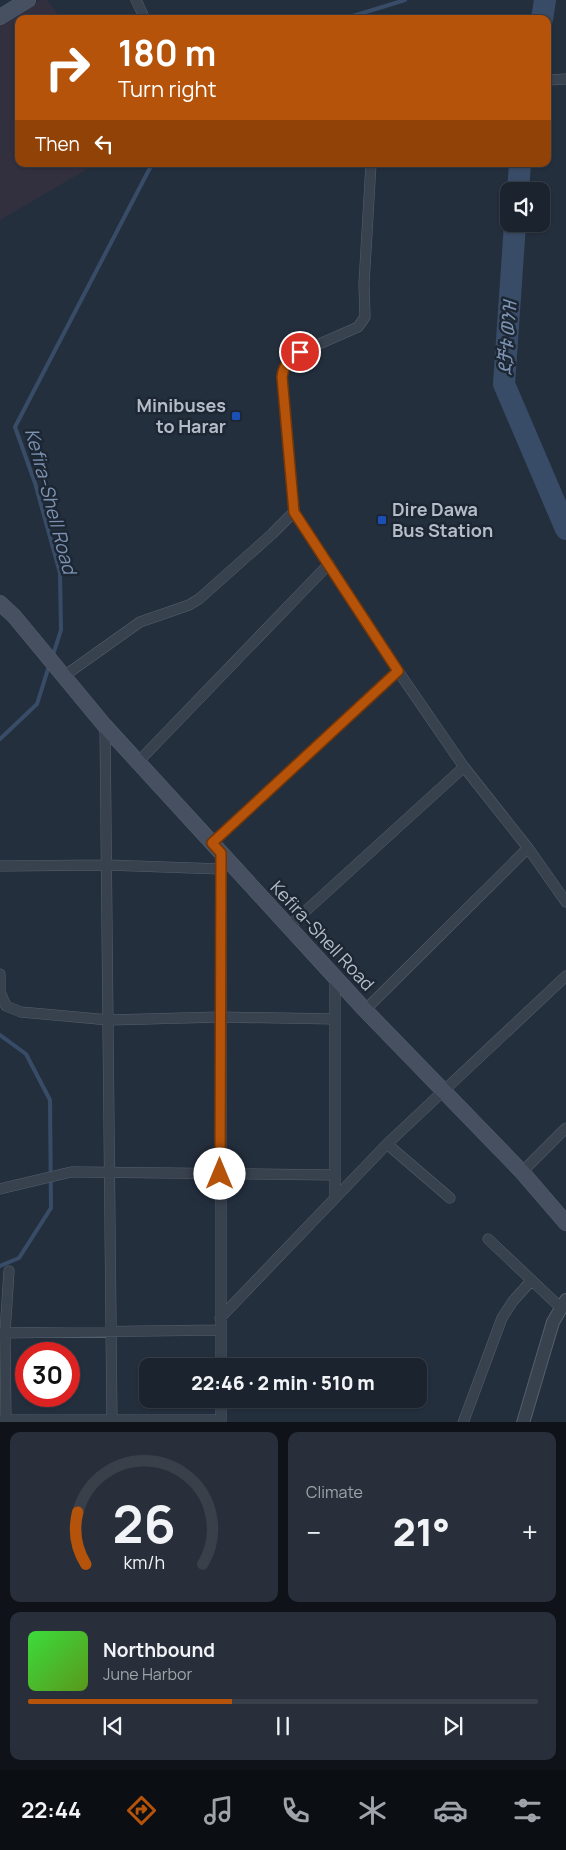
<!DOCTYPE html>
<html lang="en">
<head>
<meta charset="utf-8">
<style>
	body { margin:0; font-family:Manrope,"Noto Sans Ethiopic",sans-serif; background:#282f3a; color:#f1f3f6; height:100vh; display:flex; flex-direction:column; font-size:19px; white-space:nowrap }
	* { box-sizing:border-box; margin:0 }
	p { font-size:16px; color:#a0a4aa }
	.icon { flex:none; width:28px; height:28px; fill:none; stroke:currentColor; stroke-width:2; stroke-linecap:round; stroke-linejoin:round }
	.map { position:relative; height:1422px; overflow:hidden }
	.drawer { display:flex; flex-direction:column; gap:10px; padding:10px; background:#0f1319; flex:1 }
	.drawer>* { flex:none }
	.banner { position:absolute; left:15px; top:15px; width:536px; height:152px; border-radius:10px; box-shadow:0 1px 4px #0004,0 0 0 1px #39404a; background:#b45309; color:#fff; overflow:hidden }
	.controls { position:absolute; left:500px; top:182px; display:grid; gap:10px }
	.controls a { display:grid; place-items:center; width:50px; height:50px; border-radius:10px; background:#1b232e; box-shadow:0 1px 4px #0004,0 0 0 1px #39404a; font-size:25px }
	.speed { position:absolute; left:15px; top:1342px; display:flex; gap:10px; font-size:25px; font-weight:700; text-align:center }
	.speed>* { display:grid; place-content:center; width:65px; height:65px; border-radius:50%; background:#1b232e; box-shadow:0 1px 4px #0004,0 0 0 1px #39404a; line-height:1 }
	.speed .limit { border:8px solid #d22; background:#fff; color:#111 }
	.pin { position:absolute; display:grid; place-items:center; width:42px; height:42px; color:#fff; margin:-21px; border:2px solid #fff; border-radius:50%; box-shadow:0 1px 5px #0007 }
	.me { position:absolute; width:55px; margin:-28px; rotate:0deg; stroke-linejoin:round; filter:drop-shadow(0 0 4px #0008) }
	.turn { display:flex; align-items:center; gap:18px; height:105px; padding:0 20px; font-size:22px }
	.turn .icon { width:65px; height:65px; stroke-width:2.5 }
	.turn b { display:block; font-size:35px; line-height:42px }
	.then { display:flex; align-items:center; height:48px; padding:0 20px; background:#0003; gap:10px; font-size:19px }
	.big { font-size:38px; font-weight:800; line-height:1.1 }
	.drawer .widget { flex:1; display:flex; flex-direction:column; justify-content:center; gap:8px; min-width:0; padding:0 18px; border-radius:10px; background:#282f3a }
	.drawer .dial { align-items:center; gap:0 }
	.dial svg { height:130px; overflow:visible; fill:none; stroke:#39404a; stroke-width:7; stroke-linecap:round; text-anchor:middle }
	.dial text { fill:#f1f3f6; stroke:none }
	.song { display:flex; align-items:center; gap:15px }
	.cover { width:60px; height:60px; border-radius:8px; background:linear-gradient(135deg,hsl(120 70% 55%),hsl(90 70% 35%)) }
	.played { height:5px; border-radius:2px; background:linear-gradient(90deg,#b45309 40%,#39404a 40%) }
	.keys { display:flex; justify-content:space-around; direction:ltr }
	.heat { display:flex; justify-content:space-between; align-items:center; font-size:28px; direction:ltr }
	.drawer .tiles { flex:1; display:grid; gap:10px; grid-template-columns:1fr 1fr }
	.widget:last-child { grid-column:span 2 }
	.trip { position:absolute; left:139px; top:1358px; width:288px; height:50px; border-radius:10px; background:#1b232e; box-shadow:0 1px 4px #0004,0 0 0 1px #39404a; font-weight:800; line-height:50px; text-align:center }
	.tabs { display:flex; height:80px; justify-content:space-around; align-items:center; background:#0b0e12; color:#a0a4aa }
	.tabs .icon { width:35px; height:35px }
	.tabs .current { color:#b45309 }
	.tabs b { font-size:22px; color:#f1f3f6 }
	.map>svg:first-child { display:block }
</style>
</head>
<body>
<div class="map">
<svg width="566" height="1423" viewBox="0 0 566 1423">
	<rect width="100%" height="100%" fill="#242f3e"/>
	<path fill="#32303f" d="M 41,0 L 47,0 L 61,19 L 19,19 L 19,164 L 96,164 L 0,220 L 0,25 Z"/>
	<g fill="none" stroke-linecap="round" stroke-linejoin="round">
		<path stroke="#394c67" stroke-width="4" d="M 343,19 L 405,0
			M 53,655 L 61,630 L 60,573 L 35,483 L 15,427 L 152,164
			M 0,739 L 37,704 L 49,666
			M 0,1035 L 26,1054 L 50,1100 L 51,1208 L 19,1258 L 0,1266"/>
		<path stroke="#394c67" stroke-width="22" d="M 542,19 L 545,0
			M 518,191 L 520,164
			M 515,224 L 504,384 L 566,529"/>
		<g stroke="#565f6c" stroke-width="11">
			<path id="minor" d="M 136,0 L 145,19
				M 548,80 L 566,79
				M 371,164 L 364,284 L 365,317 L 358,327 L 301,352 C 290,358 283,365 282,377 L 294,512 L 398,671 L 464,767 L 528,848 L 566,902
				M 64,676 L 140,622 L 189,605 L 199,599 L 272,534 L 294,512
				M 105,726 L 112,1423
				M 138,762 L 329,564
				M 212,843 L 398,671
				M 0,866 L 107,865 L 221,869
				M 288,927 L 464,767
				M 0,974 L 0,992 L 6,1006 L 21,1012 L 109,1020 L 220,1017 L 335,1019
				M 335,978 L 335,1198
				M 365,1010 L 528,848
				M 387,1144 L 450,1198
				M 522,1172 L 566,1128
				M 0,1189 L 71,1172 L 79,1172 L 335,1175
				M 488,1239 L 561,1308
				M 220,1318 L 387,1144 L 566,976
				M 0,1333 L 220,1330
				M 221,1366 L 221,853
				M 221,1399 L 221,1423
				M 0,1420 L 221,1420
				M 6,1423 L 5,1333 L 9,1271
				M 463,1423 L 502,1318 L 513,1301 L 531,1281"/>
		</g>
		<g stroke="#565f6c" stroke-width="14">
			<path id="tertiary" d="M 523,1423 L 553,1322 L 566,1300"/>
		</g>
		<g stroke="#565f6c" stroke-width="16">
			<path id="secondary" d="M 0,17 L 28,0
				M 0,603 L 14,616 L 105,726 L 365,1010 L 522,1172 L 566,1223"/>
		</g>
		<use href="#minor" stroke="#38414e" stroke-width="10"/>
		<use href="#tertiary" stroke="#38414e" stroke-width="12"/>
		<use href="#secondary" stroke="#465061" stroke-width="15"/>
	</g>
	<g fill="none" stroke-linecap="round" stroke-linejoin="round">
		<g stroke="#753606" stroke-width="12">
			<path id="route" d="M 220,1174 L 221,853 L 212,843 L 398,671 L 294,512 L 282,377 C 283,365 290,358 300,352"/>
		</g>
		<use href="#route" stroke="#b45309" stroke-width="9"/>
	</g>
	<g fill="#1a4fb4" stroke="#1d2633" stroke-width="2">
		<rect x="231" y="411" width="10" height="10" rx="2.5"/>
		<rect x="377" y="515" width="10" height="10" rx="2.5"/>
	</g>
	<g text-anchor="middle" stroke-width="5" stroke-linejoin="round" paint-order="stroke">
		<g font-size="18" font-weight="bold" fill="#b4bcc9" stroke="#1d2633" text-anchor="end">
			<text x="226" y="412">Minibuses<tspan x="226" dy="21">to Harar</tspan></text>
			<text x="392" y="516" text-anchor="start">Dire Dawa<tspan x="392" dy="21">Bus Station</tspan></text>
		</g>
		<g font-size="18" fill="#b4bcc9" stroke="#1d2633">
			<text transform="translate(322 936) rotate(47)" y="6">Kefira-Shell Road</text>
		</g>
		<g font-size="19" font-style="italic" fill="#7c92b1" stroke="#1d2633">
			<text transform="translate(507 338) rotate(-86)" y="7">ደቻቱ ወንዝ</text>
			<text transform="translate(51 501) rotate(75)" y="7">Kefira-Shell Road</text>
		</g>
	</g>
</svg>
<div class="controls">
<a><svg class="icon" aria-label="sound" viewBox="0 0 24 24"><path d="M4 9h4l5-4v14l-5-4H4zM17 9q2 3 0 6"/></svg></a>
</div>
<div class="speed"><div class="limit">30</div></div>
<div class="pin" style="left:300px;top:352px;background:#d93025"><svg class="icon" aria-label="arrive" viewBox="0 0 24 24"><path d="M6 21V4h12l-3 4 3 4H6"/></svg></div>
<svg class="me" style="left:220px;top:1174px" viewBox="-20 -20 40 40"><circle r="19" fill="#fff"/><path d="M0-13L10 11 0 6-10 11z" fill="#b45309"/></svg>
<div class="trip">22:46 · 2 min · 510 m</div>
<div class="banner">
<div class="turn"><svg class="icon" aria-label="right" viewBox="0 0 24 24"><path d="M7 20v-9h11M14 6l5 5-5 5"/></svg><div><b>180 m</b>Turn right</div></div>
<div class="then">Then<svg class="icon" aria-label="left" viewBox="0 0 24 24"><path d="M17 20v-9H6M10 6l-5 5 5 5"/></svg></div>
</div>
</div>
<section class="drawer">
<div class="tiles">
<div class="widget dial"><svg viewBox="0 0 100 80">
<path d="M14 69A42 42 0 1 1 86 69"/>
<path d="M14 69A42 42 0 0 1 9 37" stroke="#b45309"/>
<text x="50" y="56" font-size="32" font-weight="700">26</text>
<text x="50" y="72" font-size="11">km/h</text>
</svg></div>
<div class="widget"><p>Climate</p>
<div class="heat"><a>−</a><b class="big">21°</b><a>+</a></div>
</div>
<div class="widget">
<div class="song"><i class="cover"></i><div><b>Northbound</b><p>June Harbor</p></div></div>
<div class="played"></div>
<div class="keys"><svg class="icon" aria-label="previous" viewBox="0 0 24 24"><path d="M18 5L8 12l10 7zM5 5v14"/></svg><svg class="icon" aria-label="pause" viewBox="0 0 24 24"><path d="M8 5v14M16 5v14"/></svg><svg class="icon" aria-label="next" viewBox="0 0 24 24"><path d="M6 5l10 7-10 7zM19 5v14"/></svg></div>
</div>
</div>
</section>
<nav class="tabs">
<b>22:44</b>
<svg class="icon current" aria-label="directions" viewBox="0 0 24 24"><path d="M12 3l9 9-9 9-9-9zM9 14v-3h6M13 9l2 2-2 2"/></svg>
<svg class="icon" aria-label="music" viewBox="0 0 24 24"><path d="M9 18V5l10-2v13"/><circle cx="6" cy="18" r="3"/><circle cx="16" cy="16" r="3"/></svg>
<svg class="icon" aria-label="phone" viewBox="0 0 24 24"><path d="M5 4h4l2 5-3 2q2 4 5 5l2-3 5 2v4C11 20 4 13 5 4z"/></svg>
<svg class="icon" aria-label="climate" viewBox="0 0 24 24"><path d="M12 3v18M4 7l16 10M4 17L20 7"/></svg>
<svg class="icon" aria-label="car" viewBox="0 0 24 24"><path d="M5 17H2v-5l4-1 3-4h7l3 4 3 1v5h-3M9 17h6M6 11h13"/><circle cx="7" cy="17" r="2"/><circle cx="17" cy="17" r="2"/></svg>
<svg class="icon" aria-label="filters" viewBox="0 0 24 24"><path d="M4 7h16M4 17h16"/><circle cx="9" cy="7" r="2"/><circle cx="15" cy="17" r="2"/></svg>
</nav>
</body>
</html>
